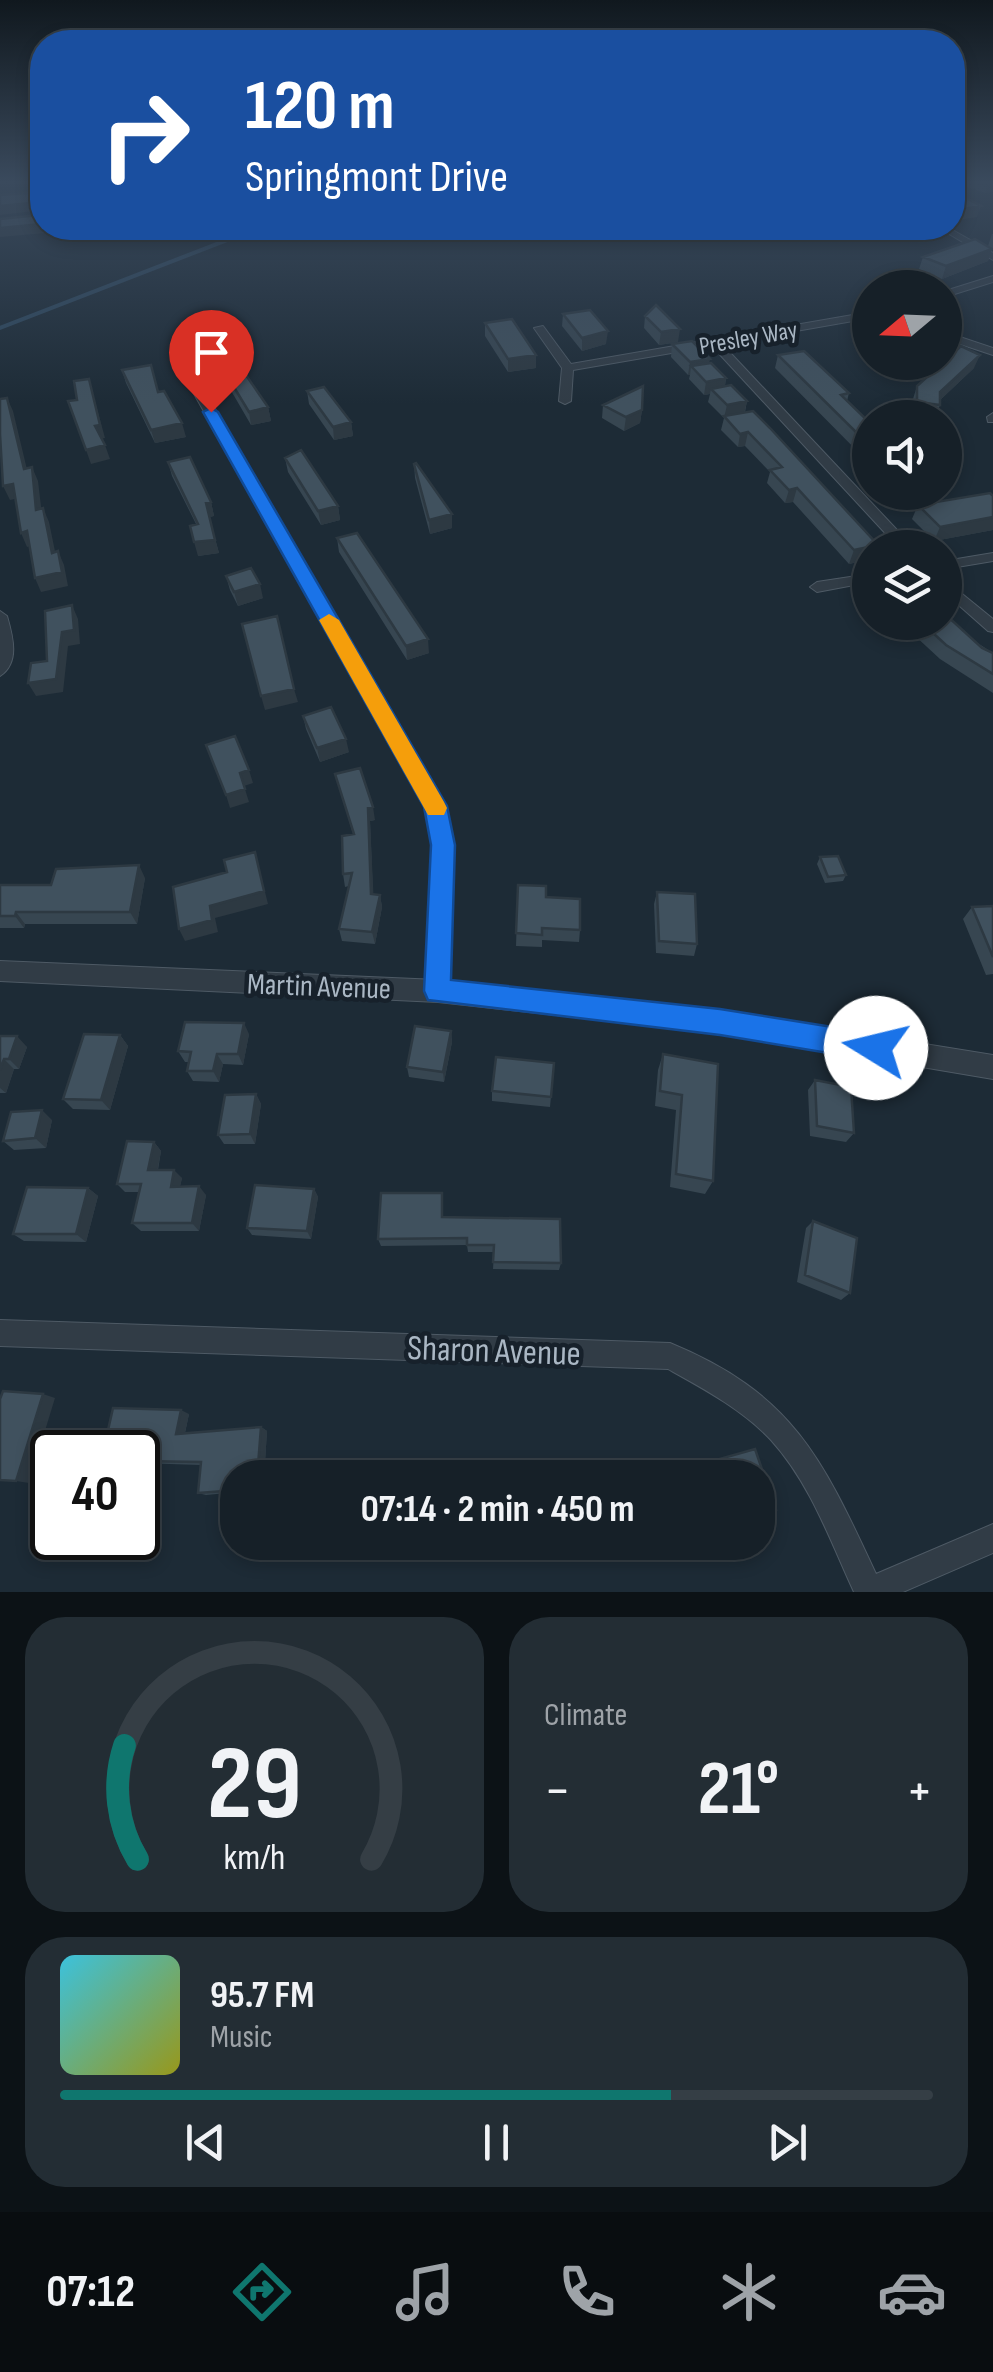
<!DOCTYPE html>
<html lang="en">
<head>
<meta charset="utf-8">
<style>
	body { margin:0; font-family:"Sofia Sans Condensed",sans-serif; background:#232d34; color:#f1f3f6; height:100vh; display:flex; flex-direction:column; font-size:38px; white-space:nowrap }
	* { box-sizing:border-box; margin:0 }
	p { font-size:32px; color:#9ea3a8 }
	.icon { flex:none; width:55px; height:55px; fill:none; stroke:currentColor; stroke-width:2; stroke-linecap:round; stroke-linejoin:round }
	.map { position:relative; height:1592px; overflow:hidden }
	.side { display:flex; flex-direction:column; gap:25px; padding:25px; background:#0c1216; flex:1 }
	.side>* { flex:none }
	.banner { position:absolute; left:30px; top:30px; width:935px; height:210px; border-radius:40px; box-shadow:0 5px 15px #0003,0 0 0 2px #353e45; background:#1a4fa0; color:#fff; overflow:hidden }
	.needle { width:65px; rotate:251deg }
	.controls { position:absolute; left:852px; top:270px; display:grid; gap:20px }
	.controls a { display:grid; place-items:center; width:110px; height:110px; border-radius:50%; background:#162028; box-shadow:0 5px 15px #0003,0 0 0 2px #353e45; font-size:50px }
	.speed { position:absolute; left:30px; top:1430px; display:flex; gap:20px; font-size:50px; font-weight:700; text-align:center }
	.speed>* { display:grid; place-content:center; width:130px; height:130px; border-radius:50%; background:#162028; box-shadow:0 5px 15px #0003,0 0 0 2px #353e45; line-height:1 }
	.speed .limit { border:5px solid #111; border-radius:15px; background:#fff; color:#111 }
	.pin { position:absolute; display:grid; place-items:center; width:85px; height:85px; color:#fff; margin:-102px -42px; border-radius:50% 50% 50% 0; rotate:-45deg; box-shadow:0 0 10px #0007 }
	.pin .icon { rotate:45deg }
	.me { position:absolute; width:110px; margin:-55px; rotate:279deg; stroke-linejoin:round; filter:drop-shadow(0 0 8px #0008) }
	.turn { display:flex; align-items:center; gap:35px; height:210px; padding:0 50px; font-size:45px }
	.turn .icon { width:130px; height:130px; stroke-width:2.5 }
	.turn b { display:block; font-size:70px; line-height:85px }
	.big { font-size:75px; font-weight:700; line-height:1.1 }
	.side .widget { flex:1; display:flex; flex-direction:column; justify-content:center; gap:15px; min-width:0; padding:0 35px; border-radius:40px; background:#232d34 }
	.side .dial { align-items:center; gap:0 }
	.dial svg { height:260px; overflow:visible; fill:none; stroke:#353e45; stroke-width:7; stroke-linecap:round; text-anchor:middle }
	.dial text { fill:#f1f3f6; stroke:none }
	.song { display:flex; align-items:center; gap:30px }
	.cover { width:120px; height:120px; border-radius:15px; background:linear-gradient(135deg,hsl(190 70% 55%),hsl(60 70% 35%)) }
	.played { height:10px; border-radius:5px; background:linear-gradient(90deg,#0f766e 70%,#353e45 70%) }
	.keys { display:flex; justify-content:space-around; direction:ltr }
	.heat { display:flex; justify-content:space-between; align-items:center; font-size:55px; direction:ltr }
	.side .tiles { flex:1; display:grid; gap:25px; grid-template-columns:1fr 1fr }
	.widget:last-child { grid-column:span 2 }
	.trip { position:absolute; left:220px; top:1460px; width:555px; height:100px; border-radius:40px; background:#162028; box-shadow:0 5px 15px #0003,0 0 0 2px #353e45; font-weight:700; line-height:100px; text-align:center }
	.menu { display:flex; height:160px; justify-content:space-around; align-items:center; background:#090d10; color:#9ea3a8 }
	.menu .icon { width:70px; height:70px }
	.menu .selected { color:#0f766e }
	.menu b { font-size:45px; color:#f1f3f6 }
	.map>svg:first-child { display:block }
</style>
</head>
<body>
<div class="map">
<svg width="993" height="1592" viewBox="0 0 993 1592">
	<rect width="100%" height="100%" fill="#1d2b36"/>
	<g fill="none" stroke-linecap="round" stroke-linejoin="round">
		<path stroke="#2f495f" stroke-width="4" d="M 0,328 L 258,228"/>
		<g stroke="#4e5a65" stroke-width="2">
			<path id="minor" d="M 584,228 L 622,228 L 618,231 L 556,235 L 552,232 Z
				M 939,228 L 949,228 L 993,253 L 993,260 Z
				M 993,276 L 993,282 L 945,297 L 945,291 Z
				M 870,312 L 870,318 L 722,344 L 914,548 L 899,548 L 712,346 L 573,370 L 571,401 L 565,404 L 559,401 L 562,368 L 534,328 L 543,326 L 571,364 Z
				M 945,332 L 993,348 L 993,355 L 945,339 Z
				M 186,366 L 192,369 L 445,806 L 452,845 L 448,991 L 445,998 L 438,1000 L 431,998 L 428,991 L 434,845 L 427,806 L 180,369 Z
				M 993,413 L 993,422 L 988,422 L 987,417 Z
				M 993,553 L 993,561 L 945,569 L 945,561 Z
				M 870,574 L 870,582 L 817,592 L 810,587 L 817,582 Z
				M 945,580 L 993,619 L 993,632 L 988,631 L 945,593 Z
				M 0,611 L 7,616 C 13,637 20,663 0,676 Z
				M 0,1320 L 670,1343 C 794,1394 823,1460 876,1574 L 993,1524 L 993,1553 L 903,1592 L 854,1592 C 830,1540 810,1483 771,1440 C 743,1410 704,1389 668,1369 L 0,1346 Z"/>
		</g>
		<g stroke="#4e5a65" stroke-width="2">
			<path id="tertiary" d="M 0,961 L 438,980 L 720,1011 L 993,1055 L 993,1079 L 720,1033 L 438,1002 L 0,981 Z"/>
		</g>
		<use href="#minor" fill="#313c46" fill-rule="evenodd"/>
		<use href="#tertiary" fill="#313c46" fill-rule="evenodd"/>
	</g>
	<path fill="#374651" d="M 952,182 L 993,182 L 985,193 Z
		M 992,234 L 993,234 L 993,249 L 988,246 Z
		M 992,249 L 988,261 L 942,279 L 919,269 L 923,257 Z
		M 563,314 L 606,344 L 582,351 L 562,326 Z
		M 645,316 L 678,342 L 659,345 L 644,328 Z
		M 485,323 L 536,368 L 508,372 L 485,336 Z
		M 672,344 L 709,363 L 726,378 L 725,386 L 747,401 L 745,412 L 870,548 L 870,559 L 849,564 L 793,502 L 785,503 L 767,483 L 770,472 L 745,446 L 738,447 L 721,430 L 724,418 L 708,402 L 710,394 L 704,395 L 689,379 L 690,375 L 688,375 L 671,357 Z
		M 778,355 L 849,393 L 847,401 L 870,423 L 870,464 L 775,368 Z
		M 974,368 L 940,400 L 940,405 L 935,418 L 912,415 L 913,399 L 917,386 Z
		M 223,369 L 268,407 L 271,421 L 251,425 L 226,382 Z
		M 122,370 L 158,392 L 186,437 L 155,443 L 126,383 Z
		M 307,391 L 351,422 L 353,436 L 334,440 L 309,404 Z
		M 603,405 L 642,410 L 640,423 L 624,431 L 602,418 Z
		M 285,458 L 338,506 L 340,520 L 321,525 L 288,472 Z
		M 168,462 L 211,502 L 214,516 L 209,517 L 219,553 L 198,556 L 196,524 L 172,476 Z
		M 414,464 L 452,514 L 452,528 L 430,534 L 415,478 Z
		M 993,496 L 993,530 L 934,541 L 912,519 L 918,505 Z
		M 337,538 L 429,653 L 407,660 L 339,552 Z
		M 226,576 L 263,598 L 238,606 L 230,590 Z
		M 900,622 L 945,622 L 993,653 L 993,693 L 940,659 Z
		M 303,716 L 349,752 L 320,762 L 306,729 Z
		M 335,774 L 375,820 L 370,821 L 373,894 L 380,895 L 382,907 L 375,944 L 342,941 L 339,929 L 349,886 L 345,887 L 343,874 L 353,834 Z
		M 820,857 L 846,875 L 843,881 L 825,883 L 817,864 Z
		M 145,878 L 137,924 L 25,924 L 24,928 L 0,928 L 0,885 L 51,885 Z
		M 518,885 L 546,897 L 580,930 L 579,942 L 542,940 L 542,947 L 516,946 Z
		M 657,892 L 697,944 L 694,956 L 656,953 L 654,904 Z
		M 993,906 L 993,974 L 986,975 L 963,919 L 972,907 Z
		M 451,1031 L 452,1042 L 444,1082 L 409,1077 L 407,1067 Z
		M 249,1034 L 243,1065 L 223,1064 L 219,1082 L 193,1081 L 187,1071 L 189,1062 L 185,1062 L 178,1051 Z
		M 120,1035 L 128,1046 L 110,1110 L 73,1109 L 63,1099 Z
		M 0,1036 L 27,1047 L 19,1069 L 14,1069 L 6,1093 L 0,1093 Z
		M 663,1054 L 718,1064 L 713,1181 L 705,1194 L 670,1187 L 676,1110 L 655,1106 L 658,1070 Z
		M 554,1063 L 550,1107 L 492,1101 L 492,1091 Z
		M 815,1080 L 854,1133 L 846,1142 L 810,1136 L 808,1090 Z
		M 256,1094 L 261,1104 L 255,1144 L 224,1144 L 218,1135 Z
		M 52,1120 L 46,1148 L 14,1150 L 3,1141 Z
		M 154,1142 L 161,1151 L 158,1170 L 182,1178 L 180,1186 L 206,1195 L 199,1231 L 141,1231 L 132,1223 L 139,1192 L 125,1192 L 117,1184 Z
		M 88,1188 L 98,1196 L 86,1242 L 24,1241 L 13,1234 Z
		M 314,1189 L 318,1197 L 311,1239 L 252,1235 L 247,1228 Z
		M 442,1193 L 443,1217 L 561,1263 L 559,1270 L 493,1269 L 494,1252 L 468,1252 L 467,1245 L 381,1246 L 378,1239 Z
		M 813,1221 L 850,1293 L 841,1300 L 797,1282 L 806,1228 Z
		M 189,1414 L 185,1433 L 261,1427 L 267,1431 L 264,1478 L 238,1478 L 238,1492 L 206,1495 L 198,1493 L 201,1465 L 138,1463 L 138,1452 Z
		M 684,1469 L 758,1478 L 681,1478 L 679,1472 Z"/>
	<path fill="#2d3942" d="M 993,185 L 993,192 L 985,193 L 988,186 Z
		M 39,202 L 42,210 L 0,215 L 0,206 Z
		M 981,206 L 977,217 L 952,221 L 952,211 Z
		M 42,224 L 42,228 L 102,228 L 0,237 L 0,228 Z
		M 893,228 L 912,228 L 892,231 Z
		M 992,249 L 988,261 L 942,279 L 946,266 Z
		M 680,329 L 678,342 L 659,345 L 661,332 Z
		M 608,331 L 606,344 L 582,351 L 582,338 Z
		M 536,355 L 536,368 L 508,372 L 508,359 Z
		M 980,355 L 974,368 L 935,405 L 940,392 Z
		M 710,359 L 707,372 L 691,366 L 690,375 L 688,375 L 690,362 Z
		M 726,378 L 724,391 L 711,389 L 710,394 L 704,395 L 706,382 Z
		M 89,379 L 105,438 L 100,439 L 95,426 Z
		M 7,398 L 13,411 L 30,482 L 24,469 Z
		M 747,401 L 744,414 L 724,418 L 727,405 Z
		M 268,407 L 271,421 L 251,425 L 249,412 Z
		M 642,410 L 640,423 L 624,431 L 626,417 Z
		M 351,422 L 353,436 L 334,440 L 333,427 Z
		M 182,423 L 186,437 L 155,443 L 151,430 Z
		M 748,432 L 745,446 L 738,447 L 740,434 Z
		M 105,445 L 110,459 L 91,464 L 86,450 Z
		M 32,467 L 38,481 L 43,523 L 36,510 Z
		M 13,484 L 19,498 L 10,500 L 3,486 Z
		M 797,488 L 793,502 L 785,503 L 789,490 Z
		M 211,502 L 214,516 L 209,517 L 219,553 L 198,556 L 194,542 L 206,503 Z
		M 338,506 L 340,520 L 321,525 L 318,511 Z
		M 43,508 L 49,522 L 58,566 L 52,553 Z
		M 452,514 L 452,528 L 430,534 L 429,520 Z
		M 993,517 L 993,530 L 934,541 L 940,527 Z
		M 27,531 L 33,545 L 27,547 L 21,533 Z
		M 878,545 L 877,548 L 870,548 L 870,559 L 849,564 L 854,550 Z
		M 58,551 L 64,565 L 68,586 L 41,592 L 35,578 Z
		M 260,584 L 263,598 L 238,606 L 234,592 Z
		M 72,605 L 78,619 L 80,644 L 68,646 L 63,692 L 36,696 L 28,683 L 56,679 L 62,632 Z
		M 428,639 L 429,653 L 407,660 L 406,646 Z
		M 294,689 L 298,702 L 265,710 L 261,696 Z
		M 346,739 L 349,752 L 320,762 L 317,748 Z
		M 249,770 L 253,783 L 244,786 L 249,802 L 230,808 L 226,795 L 240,773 Z
		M 373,807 L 375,820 L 370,821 L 374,907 L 371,894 L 368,808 Z
		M 255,852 L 268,904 L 215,918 L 218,932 L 185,941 L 179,929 L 210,906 Z
		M 139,865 L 145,878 L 137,924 L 130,912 Z
		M 380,895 L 382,907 L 375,944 L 372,932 Z
		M 16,912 L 25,924 L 24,928 L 15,916 Z
		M 244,1023 L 249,1034 L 243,1065 L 238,1054 Z
		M 451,1031 L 452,1042 L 444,1082 L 443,1072 Z
		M 120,1035 L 128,1046 L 110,1110 L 101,1100 Z
		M 17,1036 L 27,1047 L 19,1069 L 9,1059 Z
		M 217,1054 L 223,1064 L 219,1082 L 213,1071 Z
		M 4,1059 L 14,1069 L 6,1093 L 0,1088 L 0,1070 Z
		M 256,1094 L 261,1104 L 255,1144 L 250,1134 Z
		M 42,1110 L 52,1120 L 46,1148 L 35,1138 Z
		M 154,1142 L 161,1151 L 156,1178 L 148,1170 Z
		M 174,1170 L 182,1178 L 178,1195 L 171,1187 Z
		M 199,1186 L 206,1195 L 199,1231 L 192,1223 Z
		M 88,1188 L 98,1196 L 86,1242 L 76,1234 Z
		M 314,1189 L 318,1197 L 311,1239 L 307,1231 Z
		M 43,1394 L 55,1398 L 29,1483 L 16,1481 Z
		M 181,1410 L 189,1414 L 184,1437 L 176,1434 Z
		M 261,1427 L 267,1431 L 264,1478 L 257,1478 Z"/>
	<path fill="#40515e" stroke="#2d3942" stroke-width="2.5" d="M 974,182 L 993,182 L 993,185 L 988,186 Z
		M 952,191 L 981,206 L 952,211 Z
		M 42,192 L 42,211 L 39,202 L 0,206 L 0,195 Z
		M 42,212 L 42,224 L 0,228 L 0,219 L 39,215 Z
		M 975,239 L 992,249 L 946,266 L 923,257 Z
		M 656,305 L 680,329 L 661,332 L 645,316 Z
		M 590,310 L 608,331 L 582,338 L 563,314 Z
		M 512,319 L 536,355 L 508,359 L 485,323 Z
		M 692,341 L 710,359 L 690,362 L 672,344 Z
		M 961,346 L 980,355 L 940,392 L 940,405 L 917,402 L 917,386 Z
		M 804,351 L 849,393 L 841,395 L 870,423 L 870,446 L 778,355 Z
		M 711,363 L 726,378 L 706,382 L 691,366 Z
		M 151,365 L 158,392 L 164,391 L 182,423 L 151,430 L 122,370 Z
		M 239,365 L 268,407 L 249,412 L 223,369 Z
		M 89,379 L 100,425 L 95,426 L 105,445 L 86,450 L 68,401 L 77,400 L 74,381 Z
		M 731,385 L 747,401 L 727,405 L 711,389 Z
		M 643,386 L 642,410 L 626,417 L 603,405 Z
		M 324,387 L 351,422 L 333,427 L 307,391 Z
		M 7,398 L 24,469 L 32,467 L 36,510 L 43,508 L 52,553 L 58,551 L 62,572 L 35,578 L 27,531 L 21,533 L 13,484 L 3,486 L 0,434 L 0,399 Z
		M 753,411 L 770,428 L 878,545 L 854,550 L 797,488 L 789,490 L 770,470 L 782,467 L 748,432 L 740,434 L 724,416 Z
		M 301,450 L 338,506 L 318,511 L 285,458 Z
		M 190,457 L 211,502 L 206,503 L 215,540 L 194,542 L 190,526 L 198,524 L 168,462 Z
		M 416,463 L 452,514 L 429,520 L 414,464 Z
		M 990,493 L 993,496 L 993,517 L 940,527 L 918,505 Z
		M 357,533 L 428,639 L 406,646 L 337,538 Z
		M 251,568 L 260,584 L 234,592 L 226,576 Z
		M 72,605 L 74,630 L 62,632 L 56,679 L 28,683 L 31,663 L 47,661 L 45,611 Z
		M 945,614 L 982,648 L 993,653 L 993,674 L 946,645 L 921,622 L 945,622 Z
		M 277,616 L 294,689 L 261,696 L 242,624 Z
		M 331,707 L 346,739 L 317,748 L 303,716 Z
		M 235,736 L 249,770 L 240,773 L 245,789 L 226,795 L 206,745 Z
		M 360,768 L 373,807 L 368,808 L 371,894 L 380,895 L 372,932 L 339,929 L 352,873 L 343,874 L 342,836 L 354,834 L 335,774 Z
		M 255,852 L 264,891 L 210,906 L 212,920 L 179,929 L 173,887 L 227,872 L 224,860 Z
		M 838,856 L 846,875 L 828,877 L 820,857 Z
		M 139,865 L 130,912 L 16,912 L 15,916 L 0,916 L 0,885 L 51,885 L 56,869 Z
		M 518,885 L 546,886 L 546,897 L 580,899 L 580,930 L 542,928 L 542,935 L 516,933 Z
		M 657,892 L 695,894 L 697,944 L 659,941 Z
		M 993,906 L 993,957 L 972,907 Z
		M 185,1022 L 244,1023 L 238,1054 L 217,1054 L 213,1071 L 187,1071 L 191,1052 L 178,1051 Z
		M 415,1026 L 451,1031 L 443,1072 L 407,1067 Z
		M 84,1034 L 120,1035 L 101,1100 L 63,1099 Z
		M 0,1036 L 17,1036 L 9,1059 L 4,1059 L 0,1070 Z
		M 663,1054 L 718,1064 L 713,1181 L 676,1174 L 682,1095 L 660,1091 Z
		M 496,1057 L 554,1063 L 551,1097 L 492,1091 Z
		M 815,1080 L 851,1087 L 854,1133 L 817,1126 Z
		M 256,1094 L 250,1134 L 218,1135 L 225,1095 Z
		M 42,1110 L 35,1138 L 3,1141 L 11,1112 Z
		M 127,1141 L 154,1142 L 148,1170 L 174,1170 L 171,1187 L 199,1186 L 192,1223 L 132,1223 L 141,1184 L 117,1184 Z
		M 255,1185 L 314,1189 L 307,1231 L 247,1228 Z
		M 27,1187 L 88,1188 L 76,1234 L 13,1234 Z
		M 381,1193 L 442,1193 L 442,1217 L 560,1219 L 561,1263 L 493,1262 L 494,1245 L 467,1245 L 467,1238 L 378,1239 Z
		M 813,1221 L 857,1238 L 850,1293 L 805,1275 Z
		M 3,1391 L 43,1394 L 16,1481 L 0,1480 L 0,1399 Z
		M 113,1408 L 181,1410 L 176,1434 L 261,1427 L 257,1478 L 238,1478 L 238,1490 L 198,1493 L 201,1462 L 138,1461 L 138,1452 L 103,1452 Z
		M 755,1449 L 776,1510 L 758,1516 L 758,1478 L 687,1478 L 684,1469 Z"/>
	<linearGradient id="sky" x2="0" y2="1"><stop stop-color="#10181e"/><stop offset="0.45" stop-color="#3a4a5d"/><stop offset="1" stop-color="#3a4a5d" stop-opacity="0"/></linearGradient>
	<rect width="993" height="404" fill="url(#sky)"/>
	<path fill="#1a73e8" stroke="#114b97" stroke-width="2.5" d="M 211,408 L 218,412 L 447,806 L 455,845 L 451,980 L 720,1009 L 876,1034 L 886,1038 L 890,1048 L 886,1057 L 876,1061 L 720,1035 L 428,1000 L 424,991 L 431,845 L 424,807 L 203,412 Z"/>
	<path fill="#f59e0b" d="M 329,614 L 339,620 L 444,802 L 447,808 L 444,815 L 428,815 L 319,620 Z"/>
	<g text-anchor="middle" stroke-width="9" stroke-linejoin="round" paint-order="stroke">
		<g font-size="25" fill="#aab7c4" stroke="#17212b">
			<text transform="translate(748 337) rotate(-10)" y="9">Presley Way</text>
		</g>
		<g font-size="30" fill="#aab7c4" stroke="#17212b">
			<text transform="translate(319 986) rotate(2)" y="10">Martin Avenue</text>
		</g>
		<g font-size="35" fill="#aab7c4" stroke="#17212b">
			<text transform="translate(494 1350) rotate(2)" y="12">Sharon Avenue</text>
		</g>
	</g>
</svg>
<div class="controls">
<a><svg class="needle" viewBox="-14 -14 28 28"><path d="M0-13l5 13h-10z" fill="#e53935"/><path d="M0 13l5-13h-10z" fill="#9ea3a8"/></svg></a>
<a><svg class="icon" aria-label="sound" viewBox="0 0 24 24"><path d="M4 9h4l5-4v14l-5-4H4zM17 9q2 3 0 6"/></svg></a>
<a><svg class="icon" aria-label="layers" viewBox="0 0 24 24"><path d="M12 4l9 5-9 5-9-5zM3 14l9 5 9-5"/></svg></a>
</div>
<div class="speed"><div class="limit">40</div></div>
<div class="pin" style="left:211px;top:412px;background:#d93025"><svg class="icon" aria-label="arrive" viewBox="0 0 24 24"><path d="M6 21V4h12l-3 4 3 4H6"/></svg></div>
<svg class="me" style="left:876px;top:1048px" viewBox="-20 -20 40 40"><circle r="19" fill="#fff"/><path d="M0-13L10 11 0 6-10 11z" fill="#1a73e8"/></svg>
<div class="trip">07:14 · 2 min · 450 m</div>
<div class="banner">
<div class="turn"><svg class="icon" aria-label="right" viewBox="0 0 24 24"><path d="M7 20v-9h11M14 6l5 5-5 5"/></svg><div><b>120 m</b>Springmont Drive</div></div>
</div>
</div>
<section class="side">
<div class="tiles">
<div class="widget dial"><svg viewBox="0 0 100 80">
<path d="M14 69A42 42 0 1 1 86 69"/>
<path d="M14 69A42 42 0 0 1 10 34" stroke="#0f766e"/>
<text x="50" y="56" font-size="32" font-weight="700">29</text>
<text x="50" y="72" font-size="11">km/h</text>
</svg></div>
<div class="widget"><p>Climate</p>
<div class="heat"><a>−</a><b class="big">21°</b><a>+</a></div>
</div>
<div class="widget">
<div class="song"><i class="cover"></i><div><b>95.7 FM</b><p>Music</p></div></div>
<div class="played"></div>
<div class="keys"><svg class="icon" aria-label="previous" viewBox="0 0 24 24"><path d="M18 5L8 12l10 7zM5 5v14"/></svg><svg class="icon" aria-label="pause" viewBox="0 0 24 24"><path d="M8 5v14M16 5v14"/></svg><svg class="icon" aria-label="next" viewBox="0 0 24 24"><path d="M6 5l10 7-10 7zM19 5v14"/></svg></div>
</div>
</div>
</section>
<nav class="menu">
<b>07:12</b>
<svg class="icon selected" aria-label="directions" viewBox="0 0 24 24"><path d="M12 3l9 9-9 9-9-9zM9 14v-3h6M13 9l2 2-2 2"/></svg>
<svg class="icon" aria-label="music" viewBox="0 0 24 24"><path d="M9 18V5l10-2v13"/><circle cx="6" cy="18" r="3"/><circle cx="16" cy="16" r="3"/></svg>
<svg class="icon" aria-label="phone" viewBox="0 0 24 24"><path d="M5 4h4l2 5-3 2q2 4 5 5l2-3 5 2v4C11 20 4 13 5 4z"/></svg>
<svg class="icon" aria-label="climate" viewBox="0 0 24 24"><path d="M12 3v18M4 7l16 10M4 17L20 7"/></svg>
<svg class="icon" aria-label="car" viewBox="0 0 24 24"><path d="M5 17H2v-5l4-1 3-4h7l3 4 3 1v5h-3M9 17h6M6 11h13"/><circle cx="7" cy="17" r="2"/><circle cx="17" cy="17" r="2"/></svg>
</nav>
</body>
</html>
